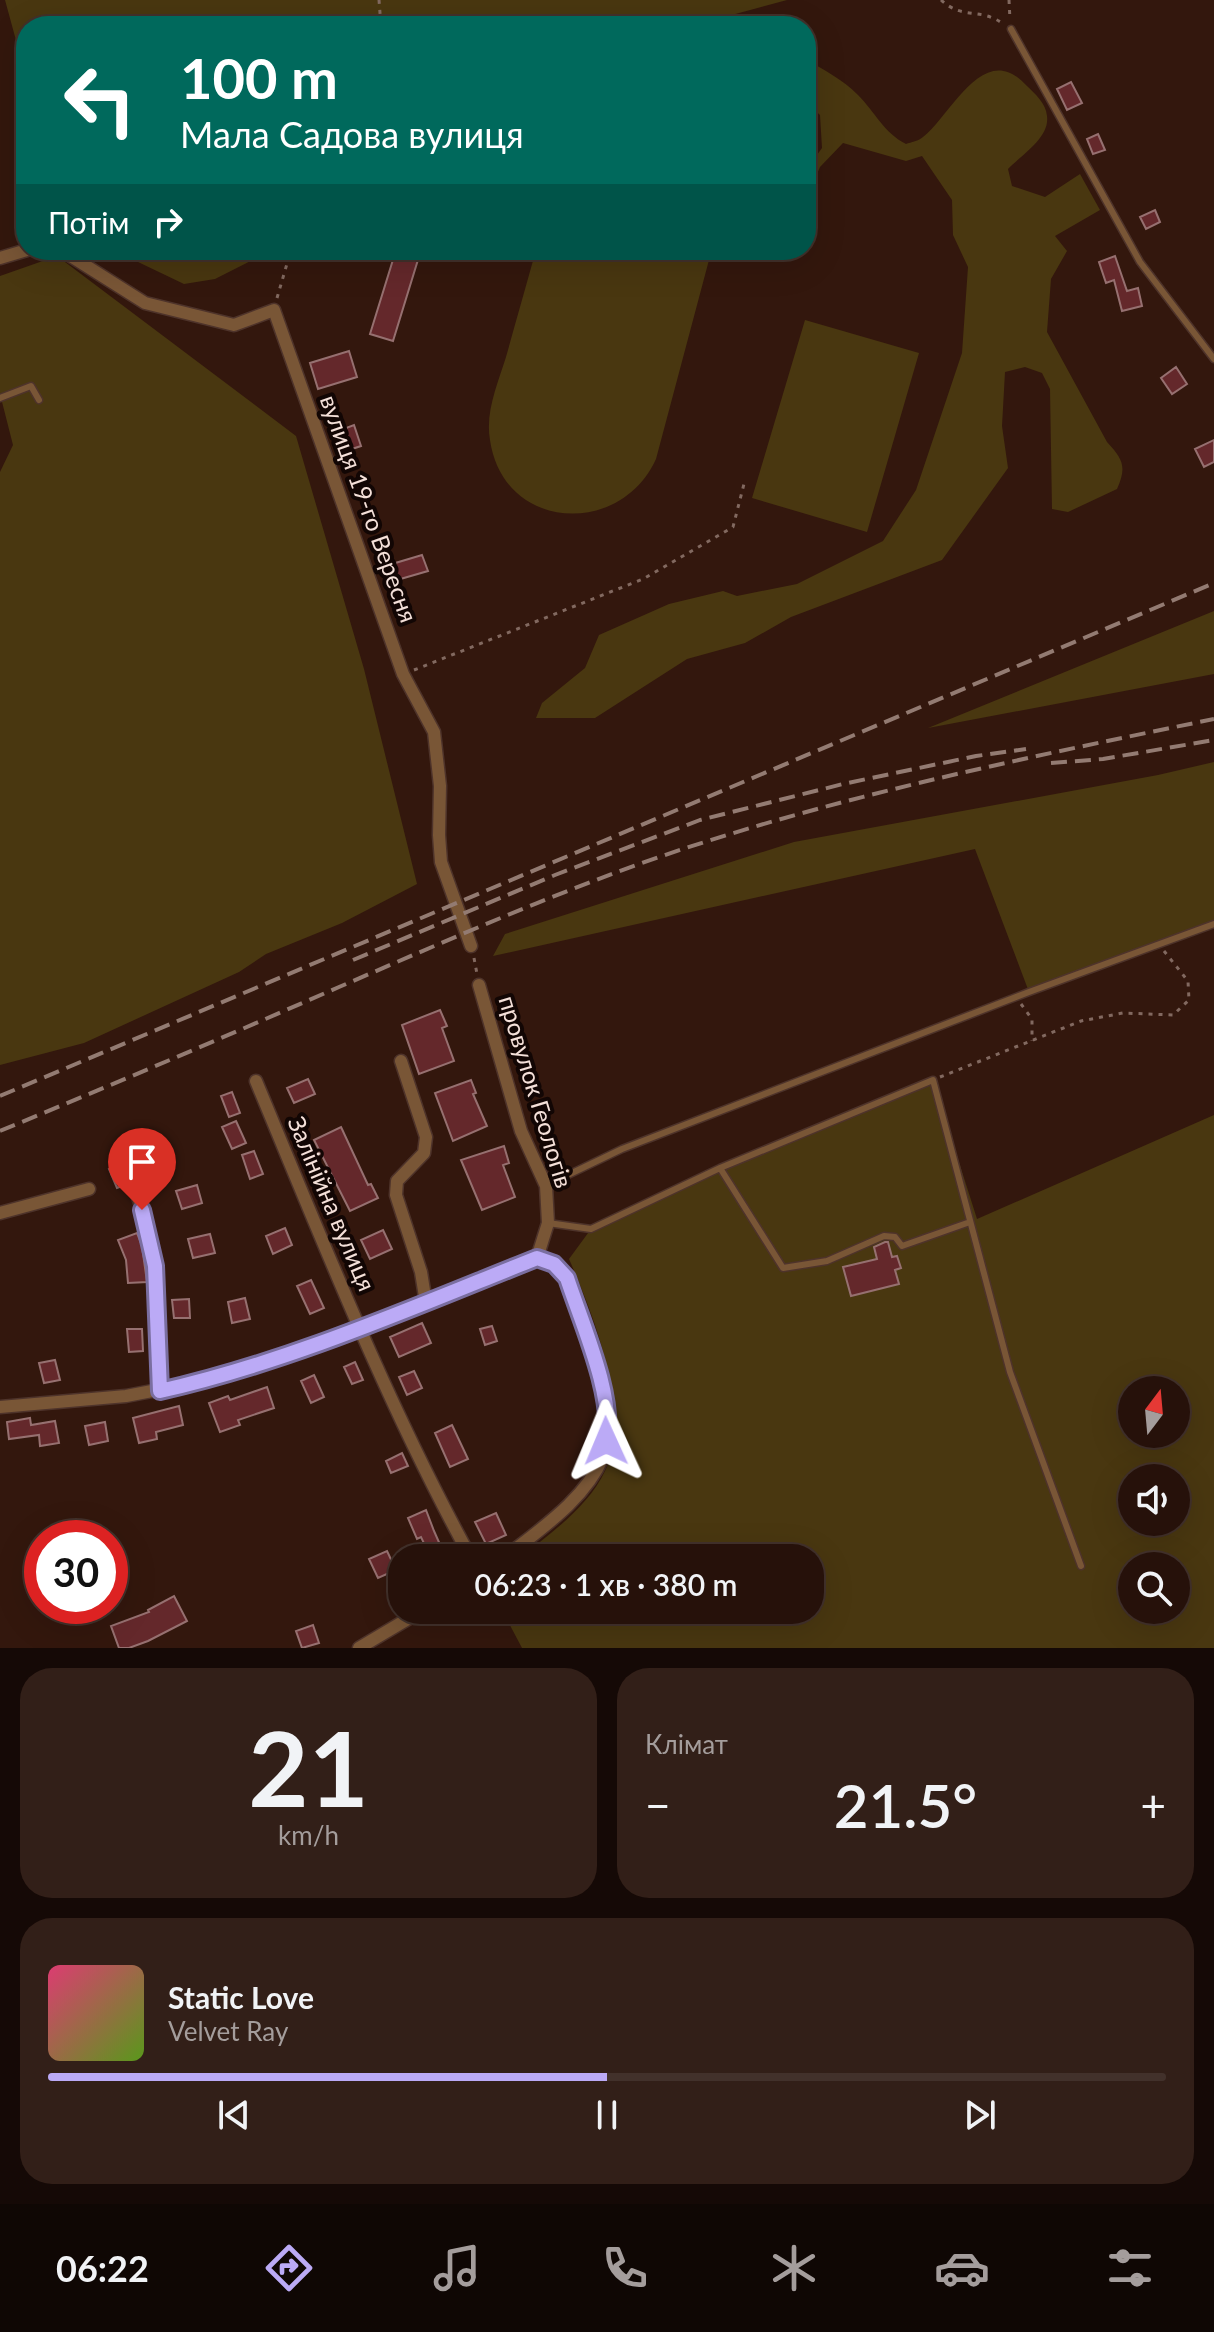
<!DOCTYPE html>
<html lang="uk">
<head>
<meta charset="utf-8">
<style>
	body { margin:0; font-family:Lato,sans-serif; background:#321f18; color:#f1f3f6; height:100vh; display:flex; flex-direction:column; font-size:30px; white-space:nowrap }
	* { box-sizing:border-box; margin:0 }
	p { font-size:26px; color:#a49d9c }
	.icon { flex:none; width:44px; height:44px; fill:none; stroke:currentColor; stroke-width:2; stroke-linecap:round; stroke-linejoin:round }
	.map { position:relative; height:1648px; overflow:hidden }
	.panel { display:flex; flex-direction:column; gap:20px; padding:20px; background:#150906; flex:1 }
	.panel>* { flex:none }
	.top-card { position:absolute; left:16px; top:16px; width:800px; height:244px; border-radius:32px; box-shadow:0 8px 32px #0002,0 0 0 2px #42312b; background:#00695c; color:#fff; overflow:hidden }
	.needle { width:52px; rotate:16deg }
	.fabs { position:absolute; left:1118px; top:1376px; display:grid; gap:16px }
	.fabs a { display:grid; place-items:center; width:72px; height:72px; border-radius:50%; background:#26110a; box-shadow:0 8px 32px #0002,0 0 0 2px #42312b; font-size:40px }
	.speed { position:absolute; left:24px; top:1520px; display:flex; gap:16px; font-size:40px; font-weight:700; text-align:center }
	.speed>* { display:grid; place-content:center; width:104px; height:104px; border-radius:50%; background:#26110a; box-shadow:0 8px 32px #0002,0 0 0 2px #42312b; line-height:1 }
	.speed .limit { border:12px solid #d22; background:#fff; color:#111 }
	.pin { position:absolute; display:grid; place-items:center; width:68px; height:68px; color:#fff; margin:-82px -34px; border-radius:50% 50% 50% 0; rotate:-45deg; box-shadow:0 0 8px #0007 }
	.pin .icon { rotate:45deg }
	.me { position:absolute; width:88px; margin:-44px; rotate:359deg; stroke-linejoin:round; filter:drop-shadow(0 0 6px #0008) }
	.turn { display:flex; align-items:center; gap:28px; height:168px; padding:0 32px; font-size:36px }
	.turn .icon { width:104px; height:104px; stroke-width:2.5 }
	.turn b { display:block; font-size:56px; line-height:68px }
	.then { display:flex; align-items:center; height:76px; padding:0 32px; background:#0003; gap:16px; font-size:30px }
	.big { font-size:60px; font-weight:600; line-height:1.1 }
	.panel .card { flex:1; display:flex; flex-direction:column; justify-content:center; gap:12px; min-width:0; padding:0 28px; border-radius:32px; background:#321f18 }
	.panel .dial { align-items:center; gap:0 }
	.dial b { font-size:104px; line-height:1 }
	.song { display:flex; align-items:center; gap:24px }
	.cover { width:96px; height:96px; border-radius:12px; background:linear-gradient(135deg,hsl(340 70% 55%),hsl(90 70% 35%)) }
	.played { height:8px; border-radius:4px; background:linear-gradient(90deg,#bbaaf6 50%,#42312b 50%) }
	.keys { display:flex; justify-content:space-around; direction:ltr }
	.heat { display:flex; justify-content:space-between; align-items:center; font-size:44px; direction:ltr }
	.panel .tiles { flex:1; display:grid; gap:20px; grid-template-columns:1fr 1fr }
	.card:last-child { grid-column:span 2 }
	.trip { position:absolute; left:388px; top:1544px; width:436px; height:80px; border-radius:32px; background:#26110a; box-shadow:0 8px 32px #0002,0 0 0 2px #42312b; font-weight:600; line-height:80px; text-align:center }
	.menu { display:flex; height:128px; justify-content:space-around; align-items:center; background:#0f0704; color:#a49d9c }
	.menu .icon { width:56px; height:56px }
	.menu .on { color:#bbaaf6 }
	.menu b { font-size:36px; color:#f1f3f6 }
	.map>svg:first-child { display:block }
</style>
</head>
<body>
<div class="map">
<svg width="1214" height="1648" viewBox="0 0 1214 1648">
	<rect width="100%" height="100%" fill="#33170d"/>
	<path fill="#493710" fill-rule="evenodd" d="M 5,0 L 787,0 L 691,26 L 26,26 L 26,77 Z
		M 806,60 C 825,70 843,80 858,95 C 875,112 884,133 906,144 C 911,142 919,141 923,137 C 952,114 984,38 1027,86 C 1035,94 1046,103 1047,116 C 1050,138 1021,155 1008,169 L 1012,186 L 1045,197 L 1080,174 L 1100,210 L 1055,236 L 1067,251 L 1051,279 L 1047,332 L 1107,442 C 1123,459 1127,467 1117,489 L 1068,512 L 1052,509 L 1050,389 L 1042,373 L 1025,367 L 1005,372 L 1002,426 L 1008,468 L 942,560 L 791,617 L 745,643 L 687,659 L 595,718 L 536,718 L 542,703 L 585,668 L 599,635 L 669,604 L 723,591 L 737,596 L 797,584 L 883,541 L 916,490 L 962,353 L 968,267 L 953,235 L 952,200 L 922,156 L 906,161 L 843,143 L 820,167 L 806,200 L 806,170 L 822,148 L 820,115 L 806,102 Z
		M 113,250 L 272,250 L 215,279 L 184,284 Z
		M 536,250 L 710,250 L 709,260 L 656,459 C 620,538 503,531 490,440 C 485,412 498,383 506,357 C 516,321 526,286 536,250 Z
		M 57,256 L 296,436 L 364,669 L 417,884 L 342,923 L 266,954 L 239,972 L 84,1043 L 0,1065 L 0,472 L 13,445 L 0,394 L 0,276 Z
		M 805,320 L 919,353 L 867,532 L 752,498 Z
		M 1214,611 L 1214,674 L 928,728 Z
		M 1214,762 L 1214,924 L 1029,992 L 975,849 L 493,956 L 505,934 L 794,842 L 1158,775 Z
		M 933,1080 L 977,1219 L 1214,1115 L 1214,1648 L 522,1648 L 502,1610 L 810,1610 L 810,1558 L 519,1558 C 550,1534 588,1507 605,1471 C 633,1414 593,1314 569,1259 L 591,1229 L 720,1168 ZM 1132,1390 L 1176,1390 L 1176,1434 L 1132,1434 ZM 1132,1478 L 1176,1478 L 1176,1522 L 1132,1522 ZM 1132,1566 L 1176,1566 L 1176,1610 L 1132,1610 Z"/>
	<path fill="#64282b" stroke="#967070" stroke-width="2" d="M 1071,82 L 1082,103 L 1067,110 L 1057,89 Z
		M 1098,134 L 1105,150 L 1093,154 L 1087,139 Z
		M 1155,210 L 1160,222 L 1146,229 L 1140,217 Z
		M 396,250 L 421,250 L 393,341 L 370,334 Z
		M 1115,256 L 1127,291 L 1138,288 L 1142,306 L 1122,311 L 1114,280 L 1106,283 L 1099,262 Z
		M 349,351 L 357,377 L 318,389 L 310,363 Z
		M 1176,367 L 1187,384 L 1172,394 L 1161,378 Z
		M 354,425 L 361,446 L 346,451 L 338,431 Z
		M 1214,440 L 1214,462 L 1204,467 L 1195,449 Z
		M 422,555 L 428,571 L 397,580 L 392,564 Z
		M 440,1010 L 447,1026 L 442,1028 L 454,1061 L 419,1074 L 402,1025 Z
		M 308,1079 L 315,1094 L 294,1103 L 287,1088 Z
		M 471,1080 L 476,1093 L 473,1094 L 487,1126 L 453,1141 L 435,1093 Z
		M 232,1092 L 240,1113 L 229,1117 L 221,1096 Z
		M 236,1121 L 246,1143 L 232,1149 L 222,1127 Z
		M 341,1127 L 368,1185 L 371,1184 L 378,1198 L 350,1211 L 314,1140 Z
		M 504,1146 L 509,1163 L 503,1165 L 515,1197 L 482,1210 L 461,1160 Z
		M 254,1151 L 263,1174 L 250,1179 L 242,1155 Z
		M 126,1162 L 134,1182 L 117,1188 L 109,1169 Z
		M 197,1185 L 202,1203 L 182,1209 L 176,1191 Z
		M 285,1228 L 292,1245 L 273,1254 L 266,1236 Z
		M 383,1230 L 392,1249 L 370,1259 L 361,1240 Z
		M 137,1233 L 142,1246 L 147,1282 L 128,1283 L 126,1260 L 118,1240 Z
		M 210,1234 L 215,1253 L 193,1258 L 188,1239 Z
		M 885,1242 L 888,1242 L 892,1257 L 897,1256 L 901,1268 L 895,1270 L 899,1284 L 851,1296 L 843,1267 L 877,1259 L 874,1247 Z
		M 311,1280 L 324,1308 L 310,1314 L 297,1286 Z
		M 245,1298 L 250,1319 L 232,1323 L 228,1302 Z
		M 189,1299 L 190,1318 L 174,1318 L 172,1300 Z
		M 422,1323 L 431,1343 L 399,1357 L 390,1337 Z
		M 492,1326 L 497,1341 L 485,1345 L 480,1329 Z
		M 127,1329 L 142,1329 L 143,1351 L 129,1352 Z
		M 55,1360 L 60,1380 L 44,1383 L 39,1363 Z
		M 355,1362 L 363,1380 L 352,1384 L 344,1367 Z
		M 414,1371 L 422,1388 L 407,1395 L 399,1377 Z
		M 314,1375 L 324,1397 L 311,1403 L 301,1381 Z
		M 267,1387 L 274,1408 L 238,1420 L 240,1425 L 220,1432 L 209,1403 L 228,1396 L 230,1400 Z
		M 179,1406 L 183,1425 L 156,1432 L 157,1439 L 139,1443 L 133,1418 Z
		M 30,1418 L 31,1425 L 55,1421 L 59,1443 L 40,1446 L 39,1435 L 9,1439 L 7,1422 Z
		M 105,1422 L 108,1441 L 89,1445 L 85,1426 Z
		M 452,1425 L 468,1459 L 450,1467 L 435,1433 Z
		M 402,1453 L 408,1466 L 391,1473 L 386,1461 Z
		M 426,1510 L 434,1531 L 446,1558 L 431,1558 L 421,1537 L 417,1539 L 408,1518 Z
		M 496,1513 L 506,1535 L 486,1544 L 475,1522 Z
		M 387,1551 L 396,1570 L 378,1578 L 369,1559 Z
		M 174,1596 L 187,1621 L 148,1641 L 129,1648 L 119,1648 L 111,1626 L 149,1612 L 148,1610 Z
		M 313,1625 L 319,1643 L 302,1648 L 296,1631 Z"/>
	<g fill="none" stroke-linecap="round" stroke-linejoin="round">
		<g stroke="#4e332a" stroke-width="9">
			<path id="lane" d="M 1011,29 L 1140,262 L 1214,359
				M 0,398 L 31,386 L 39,400
				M 720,1168 L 783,1268 L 827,1261 L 884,1236 L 895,1237 L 902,1246 L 970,1222
				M 547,1185 L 622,1149 L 1029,992 L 1214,924
				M 548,1223 L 591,1229 L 720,1168 L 933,1080 L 1010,1372 L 1081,1566"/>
		</g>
		<g stroke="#4e332a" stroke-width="15">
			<path id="street" d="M 61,250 L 145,303 L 234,325 L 274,310 L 403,674 L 434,732 L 440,786 L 439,835 L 441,862 L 471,946
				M 0,258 L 27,250
				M 479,985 L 521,1131 L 546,1186 L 548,1223 L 537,1258
				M 401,1061 L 426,1137 L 424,1153 L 397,1181 L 396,1195 L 421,1272 L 426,1303
				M 256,1081 C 323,1242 387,1405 471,1558
				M 136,1191 L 148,1228 L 155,1266 L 160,1391
				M 0,1213 L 89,1189
				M 0,1407 L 126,1396 L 204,1381 L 294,1351 L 426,1303 L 537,1258
				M 504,1558 C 539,1530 585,1500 603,1457 C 622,1412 582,1323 567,1278 L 554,1264 L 537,1258
				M 359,1648 L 423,1610"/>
		</g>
		<path stroke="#826960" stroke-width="3" stroke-dasharray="4 6" stroke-linecap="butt" d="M 379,0 L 381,26
			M 941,0 C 964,21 979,6 1005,25
			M 1009,0 L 1010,20
			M 277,298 L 291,250
			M 414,670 L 643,579 L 733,527 L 745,480
			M 474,958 L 477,974
			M 1021,1004 L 1032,1019 L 1032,1041
			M 940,1077 L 1081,1021 L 1123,1013 L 1173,1015 L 1189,1000 L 1188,981 L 1164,951"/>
		<use href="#lane" stroke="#795636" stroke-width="6"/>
		<use href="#street" stroke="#795636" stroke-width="12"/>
		<path stroke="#937b72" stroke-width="4" stroke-dasharray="16 8" stroke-linecap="butt" d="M 1051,763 L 1103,759 L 1214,740
			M 353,960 L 555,875 L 700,820 L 843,784 L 976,756 L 1026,749
			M 0,1096 L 1214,583
			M 0,1131 C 114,1084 227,1036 339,987 C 446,941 552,894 662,856 C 842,795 1029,757 1214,719"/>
	</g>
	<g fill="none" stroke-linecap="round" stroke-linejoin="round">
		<g stroke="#7a6ea0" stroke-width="20">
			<path id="route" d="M 142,1210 L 155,1266 L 160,1391 C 289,1362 414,1307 537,1258 L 554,1264 L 567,1278 C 581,1321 615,1397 606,1441"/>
		</g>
		<use href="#route" stroke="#bbaaf6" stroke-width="14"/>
	</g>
	<g text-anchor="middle" stroke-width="8" stroke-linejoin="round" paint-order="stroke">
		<g font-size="24" fill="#f4e0d9" stroke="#120604">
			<text transform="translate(368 509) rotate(70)" y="8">вулиця 19-го Вересня</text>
			<text transform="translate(535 1092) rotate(73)" y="8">провулок Геологів</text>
			<text transform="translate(331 1204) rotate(67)" y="8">Залінійна вулиця</text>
		</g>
	</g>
</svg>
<div class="fabs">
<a><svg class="needle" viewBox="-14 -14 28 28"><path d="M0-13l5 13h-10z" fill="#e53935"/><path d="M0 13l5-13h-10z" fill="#a49d9c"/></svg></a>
<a><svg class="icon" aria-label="sound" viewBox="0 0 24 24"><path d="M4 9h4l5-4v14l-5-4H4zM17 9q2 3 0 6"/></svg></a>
<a><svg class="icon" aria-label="search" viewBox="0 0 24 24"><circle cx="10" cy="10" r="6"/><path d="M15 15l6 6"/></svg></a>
</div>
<div class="speed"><div class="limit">30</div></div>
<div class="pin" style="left:142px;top:1210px;background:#d93025"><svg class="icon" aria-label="arrive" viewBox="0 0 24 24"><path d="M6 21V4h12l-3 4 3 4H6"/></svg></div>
<svg class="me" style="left:606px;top:1441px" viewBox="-20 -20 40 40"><path d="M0-17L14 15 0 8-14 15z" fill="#bbaaf6" stroke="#fff" stroke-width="4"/></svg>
<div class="trip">06:23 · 1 хв · 380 m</div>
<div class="top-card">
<div class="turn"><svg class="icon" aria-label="left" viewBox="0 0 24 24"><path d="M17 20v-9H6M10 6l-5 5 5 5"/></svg><div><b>100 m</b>Мала Садова вулиця</div></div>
<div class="then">Потім<svg class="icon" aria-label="right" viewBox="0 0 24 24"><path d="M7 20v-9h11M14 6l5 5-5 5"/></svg></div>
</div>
</div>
<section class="panel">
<div class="tiles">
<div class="card dial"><b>21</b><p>km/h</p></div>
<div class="card"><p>Клімат</p>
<div class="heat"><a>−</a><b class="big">21.5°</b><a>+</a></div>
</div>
<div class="card">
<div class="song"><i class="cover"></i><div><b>Static Love</b><p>Velvet Ray</p></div></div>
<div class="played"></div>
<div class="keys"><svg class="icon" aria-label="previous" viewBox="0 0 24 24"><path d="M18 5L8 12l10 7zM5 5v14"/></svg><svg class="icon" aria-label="pause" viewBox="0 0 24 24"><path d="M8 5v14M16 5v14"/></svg><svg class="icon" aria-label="next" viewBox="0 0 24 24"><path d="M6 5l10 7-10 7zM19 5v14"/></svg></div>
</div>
</div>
</section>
<nav class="menu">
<b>06:22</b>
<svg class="icon on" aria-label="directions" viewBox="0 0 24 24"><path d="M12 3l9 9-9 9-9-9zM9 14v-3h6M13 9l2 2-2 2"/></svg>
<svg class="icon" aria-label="music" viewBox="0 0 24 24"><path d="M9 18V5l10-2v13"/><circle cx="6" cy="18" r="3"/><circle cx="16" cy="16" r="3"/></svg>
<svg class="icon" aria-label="phone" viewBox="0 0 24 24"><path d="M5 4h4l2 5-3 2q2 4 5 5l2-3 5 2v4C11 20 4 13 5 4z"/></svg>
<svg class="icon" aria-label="climate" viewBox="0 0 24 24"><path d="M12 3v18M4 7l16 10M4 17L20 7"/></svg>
<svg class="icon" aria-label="car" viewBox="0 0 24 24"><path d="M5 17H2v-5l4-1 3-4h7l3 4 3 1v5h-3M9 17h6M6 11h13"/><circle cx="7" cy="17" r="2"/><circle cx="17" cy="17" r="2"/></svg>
<svg class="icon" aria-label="filters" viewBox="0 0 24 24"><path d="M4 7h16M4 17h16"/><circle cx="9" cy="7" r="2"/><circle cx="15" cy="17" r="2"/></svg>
</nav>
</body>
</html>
